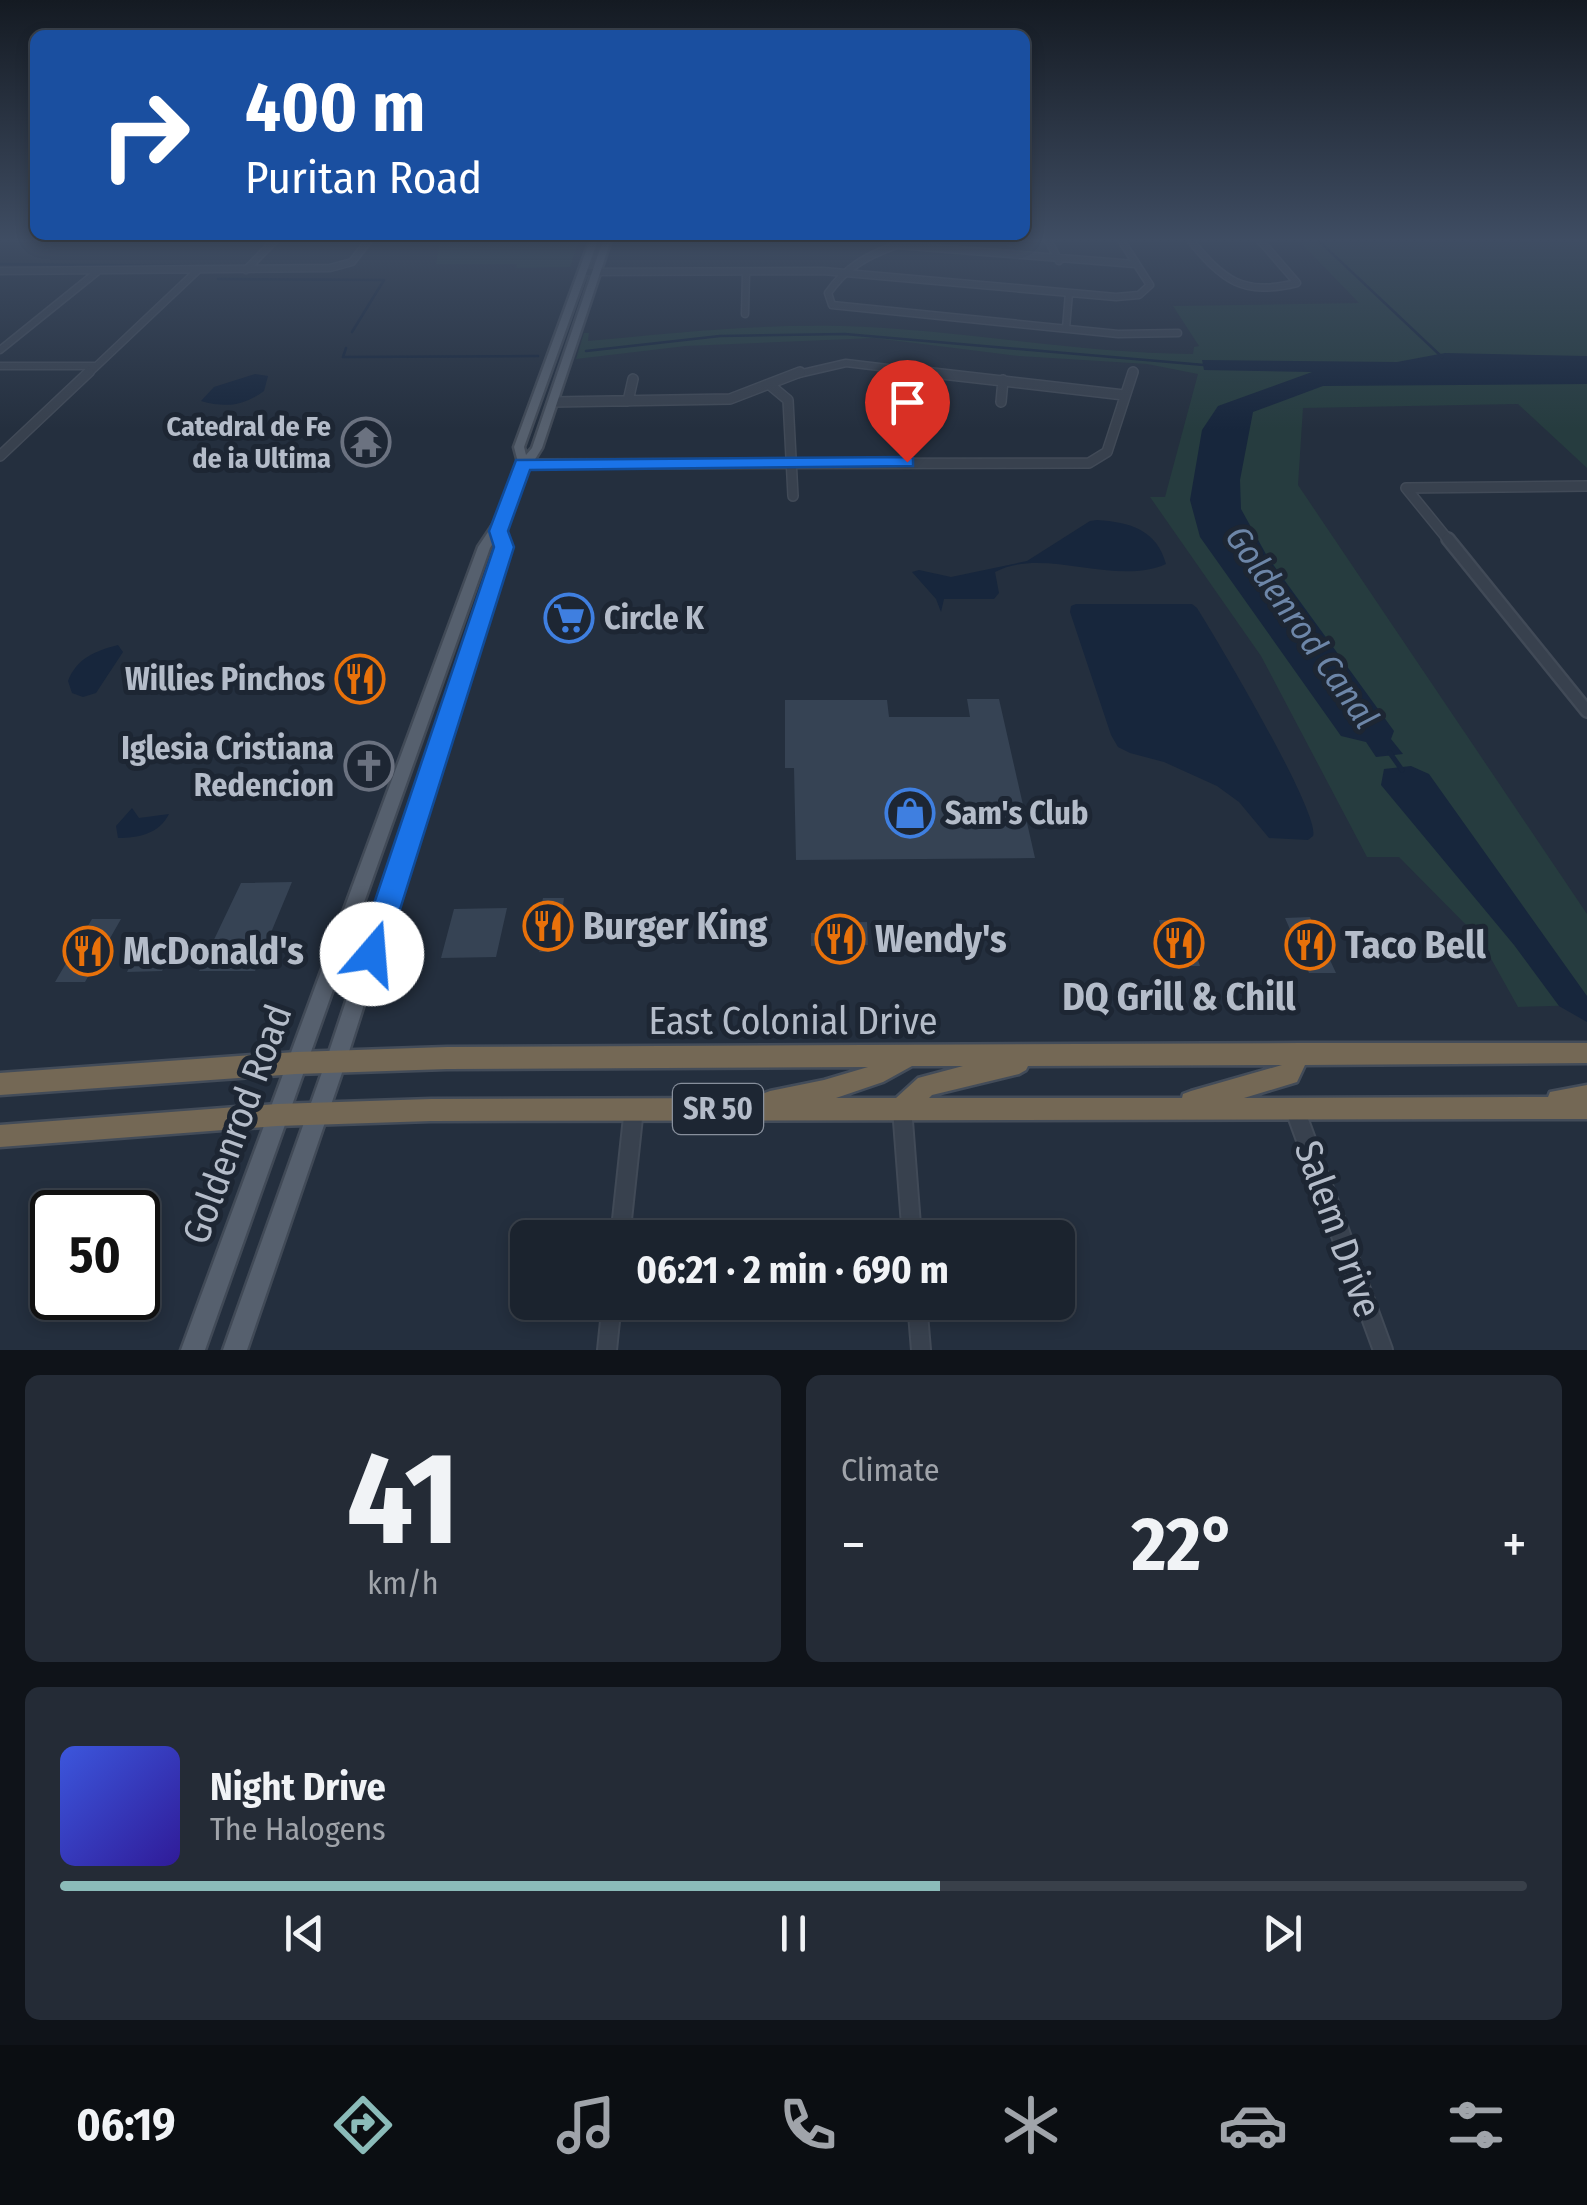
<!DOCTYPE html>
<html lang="en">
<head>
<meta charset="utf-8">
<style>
	body { margin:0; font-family:"Fira Sans Condensed",sans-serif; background:#242b36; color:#f1f3f6; height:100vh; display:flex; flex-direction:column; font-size:38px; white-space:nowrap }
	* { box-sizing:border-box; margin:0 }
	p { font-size:32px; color:#a0a4aa }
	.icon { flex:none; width:55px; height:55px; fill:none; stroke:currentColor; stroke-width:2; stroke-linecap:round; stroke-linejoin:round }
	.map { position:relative; height:1350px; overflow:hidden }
	.side { display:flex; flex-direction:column; gap:25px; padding:25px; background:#0f1319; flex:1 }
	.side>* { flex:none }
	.banner { position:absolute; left:30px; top:30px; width:1000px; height:210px; border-radius:15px; box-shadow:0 5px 15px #0003,0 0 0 2px #39404a; background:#1a4fa0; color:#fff; overflow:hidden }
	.speed { position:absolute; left:30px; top:1190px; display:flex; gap:20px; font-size:50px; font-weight:700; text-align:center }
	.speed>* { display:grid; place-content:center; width:130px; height:130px; border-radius:50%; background:#1b232e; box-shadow:0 5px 15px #0003,0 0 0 2px #39404a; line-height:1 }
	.speed .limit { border:5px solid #111; border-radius:15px; background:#fff; color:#111 }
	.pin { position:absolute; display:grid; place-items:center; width:85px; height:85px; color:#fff; margin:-102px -42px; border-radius:50% 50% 50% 0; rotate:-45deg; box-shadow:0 0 10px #0007 }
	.pin .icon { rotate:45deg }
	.me { position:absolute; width:110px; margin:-55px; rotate:18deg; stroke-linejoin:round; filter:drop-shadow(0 0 8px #0008) }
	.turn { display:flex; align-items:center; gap:35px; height:210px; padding:0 50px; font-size:45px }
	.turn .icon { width:130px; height:130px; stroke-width:2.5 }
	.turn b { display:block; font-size:70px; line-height:85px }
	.big { font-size:75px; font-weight:700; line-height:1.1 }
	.side .tile { flex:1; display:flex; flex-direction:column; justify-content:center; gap:15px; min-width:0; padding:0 35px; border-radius:15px; background:#242b36 }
	.side .dial { align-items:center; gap:0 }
	.dial b { font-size:130px; line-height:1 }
	.song { display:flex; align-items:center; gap:30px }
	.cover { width:120px; height:120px; border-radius:15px; background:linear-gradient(135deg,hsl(230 70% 55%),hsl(250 70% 35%)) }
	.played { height:10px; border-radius:5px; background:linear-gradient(90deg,#8bbbb9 60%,#39404a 60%) }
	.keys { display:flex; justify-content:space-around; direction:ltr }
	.heat { display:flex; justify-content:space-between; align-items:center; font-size:55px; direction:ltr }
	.side .tiles { flex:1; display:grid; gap:25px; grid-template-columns:1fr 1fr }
	.tile:last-child { grid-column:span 2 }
	.trip { position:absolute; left:510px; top:1220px; width:565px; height:100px; border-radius:15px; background:#1b232e; box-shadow:0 5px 15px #0003,0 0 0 2px #39404a; font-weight:700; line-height:100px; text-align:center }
	.tab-bar { display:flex; height:160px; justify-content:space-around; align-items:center; background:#0b0e12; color:#a0a4aa }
	.tab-bar .icon { width:70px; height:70px }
	.tab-bar .on { color:#8bbbb9 }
	.tab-bar b { font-size:45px; color:#f1f3f6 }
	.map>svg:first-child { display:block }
</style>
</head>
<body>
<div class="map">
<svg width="1587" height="1350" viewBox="0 0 1587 1350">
	<rect width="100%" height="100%" fill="#242f3e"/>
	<path fill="#263c3f" d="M 440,240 L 579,240 L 570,267 L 516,268 L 517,264 L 436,264 Z
		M 1298,240 L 1587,240 L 1587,468 L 1518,404 L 1303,408 L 1298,485 L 1587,914 L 1587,1005 L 1518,1007 L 1480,939 L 1399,857 L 1367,857 L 1261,656 L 1150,497 L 1165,497 L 1198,374 L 1147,364 L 1019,356 L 874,338 L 686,346 L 576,359 L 584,333 L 589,333 L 588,341 C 672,333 756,324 841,326 C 958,329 1075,353 1193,354 L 1194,347 L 1199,346 L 1173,306 L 1359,303 Z"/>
	<path fill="#17263c" d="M 1445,353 L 1587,356 L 1587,384 L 1323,386 L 1253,412 L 1240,480 L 1241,509 L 1267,556 L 1394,731 L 1391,739 L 1403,754 L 1376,757 L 1366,742 L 1341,736 L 1200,537 L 1190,500 L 1202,430 L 1218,406 L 1312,372 L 1204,370 L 1202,360 L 1397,362 Z
		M 255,374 L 268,376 L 264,391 C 243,406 226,408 201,401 L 214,387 Z
		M 1097,520 C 1130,522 1157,530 1166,564 C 1114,587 1045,546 995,572 L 999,593 L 994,599 L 944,599 L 941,612 L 936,599 L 912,572 L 919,570 L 951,577 L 1027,561 L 1090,521 Z
		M 1076,604 L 1192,604 L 1197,608 C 1216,638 1321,814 1313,836 L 1308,840 L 1269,838 L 1239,802 L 1217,786 L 1164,762 L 1130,753 L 1118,747 L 1111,735 L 1070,612 L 1071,606 Z
		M 118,645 L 123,652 L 96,693 L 83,697 L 72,693 L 68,681 C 77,658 95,651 118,645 Z
		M 1411,766 L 1429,774 L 1587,996 L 1587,1022 L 1559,1006 L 1514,945 L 1381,785 L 1384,769 Z
		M 132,808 L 139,818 L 169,814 C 159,834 138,838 118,838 L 116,826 Z"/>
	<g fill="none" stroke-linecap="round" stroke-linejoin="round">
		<path stroke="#17263c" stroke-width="2.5" d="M 1318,240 L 1442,357
			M 0,264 L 188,266
			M 218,279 L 384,280 L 352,332
			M 346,348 L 343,357 L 538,356
			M 586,351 L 720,336 L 845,334 L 1204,365"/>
		<path stroke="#17263c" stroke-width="5" d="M 1390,753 L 1402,770"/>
	</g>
	<path fill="#364354" d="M 563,603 L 583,603 L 576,633 L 556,633 Z
		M 967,699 L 999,699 L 1035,858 L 796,860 L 794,768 L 785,768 L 785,700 L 887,700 L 889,717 L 970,717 Z
		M 292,882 L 255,971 L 199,971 L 241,883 Z
		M 543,898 L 564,898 L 562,913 L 569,913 L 566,930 L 554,930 L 550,952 L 539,952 L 543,930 L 536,930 Z
		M 507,908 L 496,957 L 441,958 L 454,909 Z
		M 1310,917 L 1336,973 L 1309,973 L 1285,918 Z
		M 92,919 L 121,919 L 85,982 L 55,982 Z
		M 1159,920 L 1185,920 L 1200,966 L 1172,966 Z
		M 867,922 L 868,945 L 811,946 L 811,933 L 818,933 L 818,923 Z
		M 176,943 L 162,971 L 127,972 L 141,944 Z"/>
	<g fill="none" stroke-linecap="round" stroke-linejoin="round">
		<g stroke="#414a57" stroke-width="9">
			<path id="minor-far3" d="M 893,240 L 897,245 C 868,255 846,267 828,293 L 832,305 L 1118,334 L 1178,333
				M 1048,240 L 1059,261
				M 1190,240 C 1224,281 1242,296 1297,283 L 1260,240
				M 897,245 L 1135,264
				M 246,270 L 275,240
				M 0,271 L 330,268 L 352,262 L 369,240
				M 582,272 L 823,271 L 1116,297 L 1139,295 L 1150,285 L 1121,240
				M 745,314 L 746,272
				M 1066,328 L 1069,293
				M 0,350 L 98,271
				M 0,366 L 96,366
				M 87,375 L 198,270
				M 794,375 L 846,363 L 946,375
				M 898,375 L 899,368"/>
		</g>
		<g stroke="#414a57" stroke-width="12">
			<path id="minor-far2" d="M 898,372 L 895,386 L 907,462
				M 924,372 L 1124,395
				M 770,385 L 788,400 L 793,496
				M 628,401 L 633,379
				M 553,402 L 730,399 L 800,372
				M 1001,402 L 1003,380
				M 0,456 L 89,372
				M 523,464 L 1089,463 L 1107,452 L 1133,372
				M 1406,488 L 1450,542
				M 1406,488 L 1587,486"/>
		</g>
		<g stroke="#414a57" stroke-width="16">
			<path id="minor-far1" d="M 1448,539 L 1587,711"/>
		</g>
		<g stroke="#414a57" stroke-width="22">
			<path id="minor" d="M 1294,1107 L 1383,1350
				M 902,1108 L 912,1238
				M 620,1238 L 634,1108
				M 917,1302 L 921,1350
				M 607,1350 L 612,1302"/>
		</g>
		<g stroke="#414a57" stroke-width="5">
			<path id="major" d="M 590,240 L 598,240 L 524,447 L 526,455 L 532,448 L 603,240 L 611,240 L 542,448 L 527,472 L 502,529 L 510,547 L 346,1061 L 247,1350 L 223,1350 L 326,1061 L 498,547 L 495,540 L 490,548 L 205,1350 L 181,1350 L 478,547 L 494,523 L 519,466 L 514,447 Z"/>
		</g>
		<g stroke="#434c59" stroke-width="5">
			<path id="highway" d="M 1300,1043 L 1587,1043 L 1587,1063 L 1305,1065 L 1297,1082 L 1244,1098 L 1548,1097 L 1550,1092 L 1587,1085 L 1587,1119 L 431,1121 L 277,1126 L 0,1147 L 0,1125 L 277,1104 L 431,1099 L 761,1098 L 762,1094 L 770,1091 L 824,1080 L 868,1067 L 447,1069 L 296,1074 L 0,1095 L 0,1073 L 296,1052 L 447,1047 ZM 1282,1065 L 1191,1091 L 1183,1094 L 1182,1098 L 929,1098 L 932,1095 L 1019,1074 L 1026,1070 L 1028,1066 ZM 912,1066 L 963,1066 L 918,1078 L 896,1098 L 836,1098 L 883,1082 Z"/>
		</g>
		<use href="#minor-far3" stroke="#38414e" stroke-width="6"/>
		<use href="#minor-far2" stroke="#38414e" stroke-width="9"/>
		<use href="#minor-far1" stroke="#38414e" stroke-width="11"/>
		<use href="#minor" stroke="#38414e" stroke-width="18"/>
		<use href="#major" fill="#56606e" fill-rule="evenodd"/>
		<use href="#highway" fill="#746855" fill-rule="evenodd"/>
	</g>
	<linearGradient id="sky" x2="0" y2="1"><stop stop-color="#141a22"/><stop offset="0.56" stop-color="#3f4d63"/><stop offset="1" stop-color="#3f4d63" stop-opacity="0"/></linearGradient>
	<rect width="1587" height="429" fill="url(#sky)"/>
	<path fill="#1a73e8" stroke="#114b97" stroke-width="2.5" d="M 907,457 L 913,458 L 913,466 L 530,470 L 508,531 L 514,547 L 386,954 L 382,963 L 372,967 L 361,963 L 357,954 L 494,547 L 489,531 L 516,460 Z"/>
	<defs>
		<g id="temple-ring" transform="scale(2.5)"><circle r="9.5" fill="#1d2633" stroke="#6b7280" stroke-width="1.5"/><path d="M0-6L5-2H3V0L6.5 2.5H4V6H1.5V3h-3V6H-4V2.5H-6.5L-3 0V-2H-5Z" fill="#6b7280"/></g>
		<g id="supermarket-ring" transform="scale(2.5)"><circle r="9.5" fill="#1d2633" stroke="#3f7fe0" stroke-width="1.5"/><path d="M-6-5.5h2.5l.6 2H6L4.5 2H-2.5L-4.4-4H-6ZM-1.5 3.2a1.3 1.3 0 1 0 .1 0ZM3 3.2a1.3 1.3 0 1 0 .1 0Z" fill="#3f7fe0"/></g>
		<g id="restaurant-ring" transform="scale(2.5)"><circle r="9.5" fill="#1d2633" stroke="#e8710a" stroke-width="1.5"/><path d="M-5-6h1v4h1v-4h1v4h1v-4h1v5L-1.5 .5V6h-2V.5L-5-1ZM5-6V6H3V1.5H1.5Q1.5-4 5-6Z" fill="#e8710a"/></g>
		<g id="church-ring" transform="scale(2.5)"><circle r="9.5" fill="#1d2633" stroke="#6b7280" stroke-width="1.5"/><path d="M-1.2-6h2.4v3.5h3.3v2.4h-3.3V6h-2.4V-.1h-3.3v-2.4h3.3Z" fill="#6b7280"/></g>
		<g id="shop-ring" transform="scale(2.5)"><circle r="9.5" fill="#1d2633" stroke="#3f7fe0" stroke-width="1.5"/><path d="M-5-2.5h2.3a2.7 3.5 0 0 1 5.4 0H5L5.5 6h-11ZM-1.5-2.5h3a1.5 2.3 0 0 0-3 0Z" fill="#3f7fe0"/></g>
	</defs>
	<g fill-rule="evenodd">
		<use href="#temple-ring" x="366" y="442"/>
		<use href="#supermarket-ring" x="569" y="618"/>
		<use href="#restaurant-ring" x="360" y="679"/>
		<use href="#church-ring" x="369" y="766"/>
		<use href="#shop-ring" x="910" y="813"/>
		<use href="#restaurant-ring" x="548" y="926"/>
		<use href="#restaurant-ring" x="840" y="939"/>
		<use href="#restaurant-ring" x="1179" y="943"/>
		<use href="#restaurant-ring" x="1310" y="945"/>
		<use href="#restaurant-ring" x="88" y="951"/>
	</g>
	<g text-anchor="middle" stroke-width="10" stroke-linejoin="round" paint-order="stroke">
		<g font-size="28" font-weight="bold" fill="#b4bcc9" stroke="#1d2633" text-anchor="end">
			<text x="331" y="436">Catedral de Fe<tspan x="331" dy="32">de ia Ultima</tspan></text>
		</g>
		<rect fill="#1d2633" stroke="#878f9c" stroke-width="2.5" x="673" y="1084" width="90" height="50" rx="8"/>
		<g font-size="30" font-weight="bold" fill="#b4bcc9">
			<text x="718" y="1119">SR 50</text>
		</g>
		<g font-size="32" font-weight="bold" fill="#b4bcc9" stroke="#1d2633" text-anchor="start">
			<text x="604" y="629">Circle K</text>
			<text x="325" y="690" text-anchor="end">Willies Pinchos</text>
			<text x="334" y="759" text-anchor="end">Iglesia Cristiana<tspan x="334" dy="37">Redencion</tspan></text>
			<text x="945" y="824">Sam's Club</text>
		</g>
		<g font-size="35" font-style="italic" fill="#6d86a8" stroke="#1d2633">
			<text transform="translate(1302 627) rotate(55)" y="12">Goldenrod Canal</text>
		</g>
		<g font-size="38" font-weight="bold" fill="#b4bcc9" stroke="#1d2633" text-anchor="start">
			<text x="583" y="939">Burger King</text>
			<text x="875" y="952">Wendy's</text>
			<text x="1345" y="958">Taco Bell</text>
			<text x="123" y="964">McDonald's</text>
			<text x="1179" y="1010" text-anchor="middle">DQ Grill &amp; Chill</text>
		</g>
		<g font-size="38" fill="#b4bcc9" stroke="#1d2633">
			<text x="793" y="1034">East Colonial Drive</text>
			<text transform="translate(237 1124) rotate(-70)" y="13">Goldenrod Road</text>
			<text transform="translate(1338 1229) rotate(70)" y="13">Salem Drive</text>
		</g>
	</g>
</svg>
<div class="speed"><div class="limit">50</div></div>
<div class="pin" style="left:907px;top:462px;background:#d93025"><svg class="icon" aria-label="arrive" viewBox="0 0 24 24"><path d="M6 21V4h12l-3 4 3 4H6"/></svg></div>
<svg class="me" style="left:372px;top:954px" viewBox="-20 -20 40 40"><circle r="19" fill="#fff"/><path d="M0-13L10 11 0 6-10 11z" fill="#1a73e8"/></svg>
<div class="trip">06:21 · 2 min · 690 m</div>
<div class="banner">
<div class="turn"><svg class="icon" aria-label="right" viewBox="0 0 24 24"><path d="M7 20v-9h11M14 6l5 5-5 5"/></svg><div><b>400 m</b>Puritan Road</div></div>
</div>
</div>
<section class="side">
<div class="tiles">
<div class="tile dial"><b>41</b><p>km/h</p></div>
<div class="tile"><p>Climate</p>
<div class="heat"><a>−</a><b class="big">22°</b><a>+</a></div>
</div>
<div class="tile">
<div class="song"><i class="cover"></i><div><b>Night Drive</b><p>The Halogens</p></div></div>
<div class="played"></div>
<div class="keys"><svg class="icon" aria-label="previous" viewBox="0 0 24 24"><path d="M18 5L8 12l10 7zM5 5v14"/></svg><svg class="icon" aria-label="pause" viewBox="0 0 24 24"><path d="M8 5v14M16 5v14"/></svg><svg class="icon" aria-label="next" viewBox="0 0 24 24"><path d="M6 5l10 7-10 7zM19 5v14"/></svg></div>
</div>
</div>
</section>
<nav class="tab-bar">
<b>06:19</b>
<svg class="icon on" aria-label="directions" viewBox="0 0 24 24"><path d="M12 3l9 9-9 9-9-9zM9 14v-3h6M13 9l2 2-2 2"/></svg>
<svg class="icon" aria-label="music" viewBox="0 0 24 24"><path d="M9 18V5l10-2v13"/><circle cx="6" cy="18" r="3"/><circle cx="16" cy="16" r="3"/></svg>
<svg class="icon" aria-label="phone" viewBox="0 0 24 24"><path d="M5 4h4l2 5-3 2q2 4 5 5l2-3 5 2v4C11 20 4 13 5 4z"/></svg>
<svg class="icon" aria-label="climate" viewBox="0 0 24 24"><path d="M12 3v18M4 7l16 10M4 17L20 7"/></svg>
<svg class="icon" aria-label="car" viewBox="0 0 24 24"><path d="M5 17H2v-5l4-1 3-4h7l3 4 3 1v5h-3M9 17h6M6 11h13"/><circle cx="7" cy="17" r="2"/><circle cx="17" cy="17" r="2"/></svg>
<svg class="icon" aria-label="filters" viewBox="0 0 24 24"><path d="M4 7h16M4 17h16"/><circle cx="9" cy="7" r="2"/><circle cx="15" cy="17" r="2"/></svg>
</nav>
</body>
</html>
